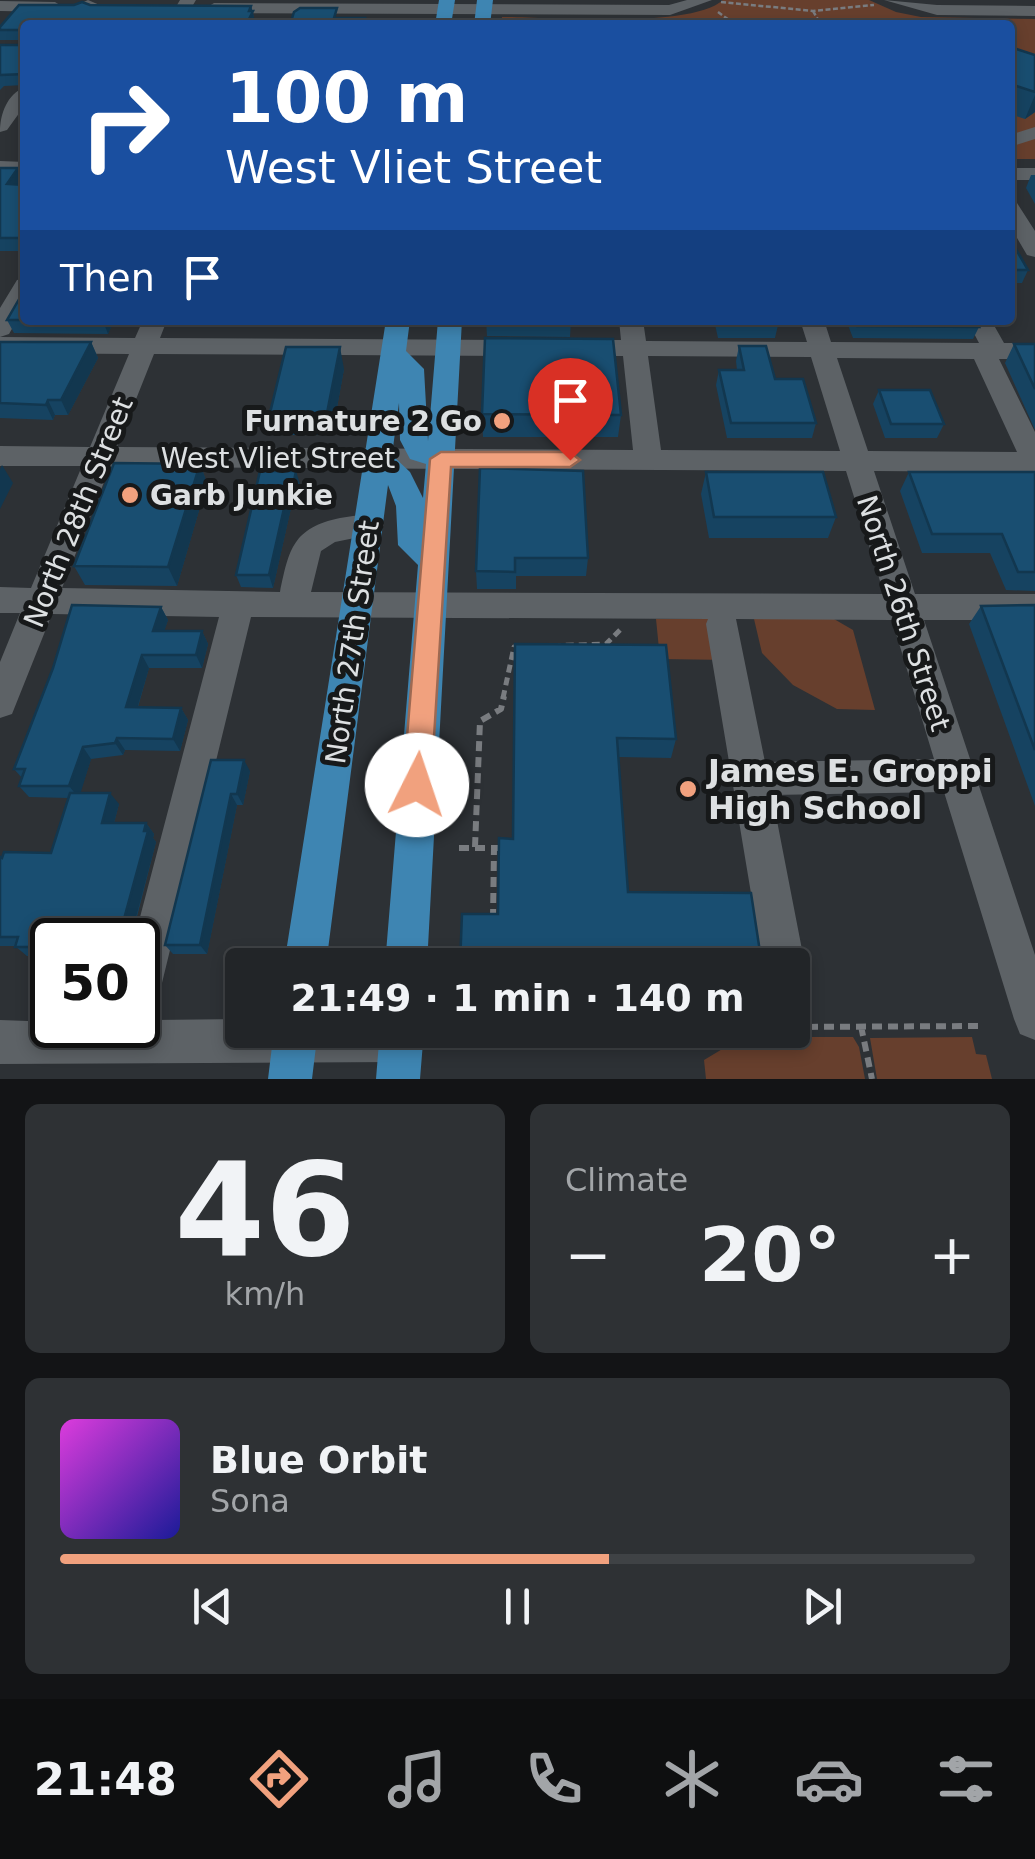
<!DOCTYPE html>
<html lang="en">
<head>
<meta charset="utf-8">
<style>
	body { margin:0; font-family:"DejaVu Sans",sans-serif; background:#2e3134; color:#f1f3f6; height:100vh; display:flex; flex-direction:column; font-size:38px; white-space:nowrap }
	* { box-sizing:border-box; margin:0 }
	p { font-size:32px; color:#a2a5a8 }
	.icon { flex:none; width:55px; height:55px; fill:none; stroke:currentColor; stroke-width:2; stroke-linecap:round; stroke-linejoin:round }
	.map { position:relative; height:1079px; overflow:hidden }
	.panel { display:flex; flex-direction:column; gap:25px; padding:25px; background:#131416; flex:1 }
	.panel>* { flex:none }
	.hud { position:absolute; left:20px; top:20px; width:995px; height:305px; border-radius:10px; box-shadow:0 5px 15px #0003,0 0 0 2px #3f4245; background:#1a4fa0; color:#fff; overflow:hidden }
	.speed { position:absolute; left:30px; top:918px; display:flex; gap:20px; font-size:50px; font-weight:700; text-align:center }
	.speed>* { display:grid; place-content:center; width:130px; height:130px; border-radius:50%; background:#222528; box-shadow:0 5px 15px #0003,0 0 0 2px #3f4245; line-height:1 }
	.speed .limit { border:5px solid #111; border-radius:15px; background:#fff; color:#111 }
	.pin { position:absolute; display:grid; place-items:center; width:85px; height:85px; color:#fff; margin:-102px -42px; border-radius:50% 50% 50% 0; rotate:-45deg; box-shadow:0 0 10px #0007 }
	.pin .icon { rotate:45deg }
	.me { position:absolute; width:110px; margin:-55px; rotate:4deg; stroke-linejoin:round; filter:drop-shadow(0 0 8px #0008) }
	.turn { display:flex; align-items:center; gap:35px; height:210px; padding:0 40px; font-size:45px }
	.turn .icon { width:130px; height:130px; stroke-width:2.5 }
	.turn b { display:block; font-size:70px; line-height:85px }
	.then { display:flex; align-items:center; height:95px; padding:0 40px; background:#0003; gap:20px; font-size:38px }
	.big { font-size:75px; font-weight:700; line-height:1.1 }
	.panel .card { flex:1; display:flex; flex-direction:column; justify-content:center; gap:15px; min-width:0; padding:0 35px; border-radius:15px; background:#2e3134 }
	.panel .dial { align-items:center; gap:0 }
	.dial b { font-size:130px; line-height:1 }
	.song { display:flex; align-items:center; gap:30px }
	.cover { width:120px; height:120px; border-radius:15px; background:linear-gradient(135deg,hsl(300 70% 55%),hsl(240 70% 35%)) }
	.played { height:10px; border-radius:5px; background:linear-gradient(90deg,#f1a17e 60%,#3f4245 60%) }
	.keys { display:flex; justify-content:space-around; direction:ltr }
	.heat { display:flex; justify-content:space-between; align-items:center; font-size:55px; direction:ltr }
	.panel .tiles { flex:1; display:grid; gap:25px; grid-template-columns:1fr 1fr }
	.card:last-child { grid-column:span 2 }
	.trip { position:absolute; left:225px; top:948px; width:585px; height:100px; border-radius:10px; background:#222528; box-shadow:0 5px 15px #0003,0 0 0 2px #3f4245; font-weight:700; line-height:100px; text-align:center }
	.tabs { display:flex; height:160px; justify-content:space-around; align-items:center; background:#0e0f10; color:#a2a5a8 }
	.tabs .icon { width:70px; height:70px }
	.tabs .selected { color:#f1a17e }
	.tabs b { font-size:45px; color:#f1f3f6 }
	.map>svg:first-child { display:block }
</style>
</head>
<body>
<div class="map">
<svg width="1035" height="1079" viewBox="0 0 1035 1079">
	<rect width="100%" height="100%" fill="#2d3135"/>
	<path fill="#673f2d" d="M 723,0 L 869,0 L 896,12 L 921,17 L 1035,19 L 1035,159 L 1010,159 L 1010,25 L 501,25 L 502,17 C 549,17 691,29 723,0 Z
		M 656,619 L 722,619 L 729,660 L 660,659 Z
		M 754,619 L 834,619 L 853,630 L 875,710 L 837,709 L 793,685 L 762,653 Z
		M 761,1037 L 853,1037 L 859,1047 L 865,1079 L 706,1079 L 704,1060 L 729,1045 Z
		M 972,1037 L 976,1054 L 986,1055 L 992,1079 L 877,1079 L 870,1038 Z"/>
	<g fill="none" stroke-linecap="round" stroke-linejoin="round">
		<path stroke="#797c80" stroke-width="2.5" stroke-dasharray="5 2.5" stroke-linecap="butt" d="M 721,2 L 813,11 L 874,5
			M 813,11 L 820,23
			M 718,12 L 736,25"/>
		<path stroke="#797c80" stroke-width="5" stroke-dasharray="8 5" stroke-linecap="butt" d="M 503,698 L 514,647 L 606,644 L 620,630"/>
		<path stroke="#797c80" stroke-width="6" stroke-dasharray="10 6" stroke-linecap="butt" d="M 475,847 L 480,721 L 501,709 L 504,696
			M 459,848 L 506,848
			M 493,919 L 494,848
			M 861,1026 L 872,1079
			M 792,1027 L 983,1026"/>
		<path fill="#5d6266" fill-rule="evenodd" d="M 88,0 L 102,6 L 78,13 L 70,8 Z
			M 180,0 L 196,0 L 181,25 L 165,25 Z
			M 687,0 L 712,0 L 670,15 L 214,13 L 206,8 L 214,3 L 669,5 Z
			M 884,0 L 937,5 L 1035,6 L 1035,16 L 937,15 Z
			M 0,1 L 55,2 L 63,7 L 55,12 L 0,11 Z
			M 25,87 L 25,105 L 7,130 L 0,132 C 0,114 7,94 25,87 Z
			M 1035,127 L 1035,139 L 1010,147 L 1010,135 Z
			M 0,161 L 25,162 L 25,174 L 0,173 Z
			M 1010,168 L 1035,168 L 1035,180 L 1010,180 Z
			M 1010,201 L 1017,203 L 1035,231 L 1035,257 L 1027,255 L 1010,226 Z
			M 25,278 L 25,306 L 9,334 L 0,337 L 0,308 L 17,280 Z
			M 143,320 L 167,320 L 160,338 L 522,340 L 534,348 L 522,356 L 154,354 L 117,447 L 633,450 L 623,356 L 573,356 L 561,348 L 573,340 L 621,340 L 619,320 L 643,320 L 646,341 L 807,342 L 800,320 L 824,320 L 831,342 L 979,343 L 967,320 L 991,320 L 1004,343 L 1035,343 L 1035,359 L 999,359 L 1035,432 L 1035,472 L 874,471 L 915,594 L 1035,594 L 1035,620 L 924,620 L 1035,955 L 1035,1040 L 1020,1034 L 1014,1019 L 944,792 L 772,795 L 805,965 L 799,980 L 792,982 L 792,965 L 763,965 L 706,624 L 708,619 L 251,617 L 153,1020 L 242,1019 L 242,1030 L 419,1030 L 423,1040 L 416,1055 L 401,1062 L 0,1064 L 0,1020 L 138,1025 L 138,940 L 134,940 L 219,617 L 52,614 L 12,714 L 0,718 L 0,662 L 20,613 L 0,613 L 0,587 L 31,588 L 82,466 L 0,466 L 0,446 L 90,447 L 129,354 L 0,353 L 0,337 L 135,338 ZM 648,356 L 811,357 L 840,451 L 661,450 ZM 837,358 L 974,359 L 1017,452 L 868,451 ZM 110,467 L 846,471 L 884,594 L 311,592 L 321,551 L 335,542 L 379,533 L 384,525 L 379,517 C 366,513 354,516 340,518 C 293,528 289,549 280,592 L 62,588 ZM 736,619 L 892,620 L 934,759 L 765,762 Z"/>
		<path fill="#3e85b2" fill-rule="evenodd" d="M 439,0 L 455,0 L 451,25 L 435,25 Z
			M 477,0 L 493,0 L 490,25 L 474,25 Z
			M 386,320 L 410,320 L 406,351 L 424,369 L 428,441 L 438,320 L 462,320 L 427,965 L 385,965 L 418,565 L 398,545 L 396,506 L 388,485 L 326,965 L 284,965 ZM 399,403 L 400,440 L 410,459 L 426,464 L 423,498 L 410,472 L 392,455 Z
			M 274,1030 L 318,1030 L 312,1079 L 268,1079 Z
			M 380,1030 L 424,1030 L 420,1079 L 376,1079 Z"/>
	</g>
	<path fill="#164361" d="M 90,5 L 251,6 L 255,21 L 25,25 L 25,85 L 4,86 L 0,90 L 0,45 L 24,45 L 24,40 L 0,40 L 0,27 Z
		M 1010,47 L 1035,55 L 1035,112 L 1025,119 L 1010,114 Z
		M 0,168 L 23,181 L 21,185 L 25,185 L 25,251 L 0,251 Z
		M 1031,175 L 1035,175 L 1035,204 L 1026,188 Z
		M 1010,239 L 1028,270 L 1022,283 L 1010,283 Z
		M 7,320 L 114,320 L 108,334 L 14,333 Z
		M 241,320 L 289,320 L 289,322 Z
		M 486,320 L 571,320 L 570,337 L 487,336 Z
		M 714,320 L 777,320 L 778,325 L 775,338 L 718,338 Z
		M 846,320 L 975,320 L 979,327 L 973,339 L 853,338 Z
		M 0,342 L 91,342 L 98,358 L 68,415 L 55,415 L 53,420 L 0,418 Z
		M 1014,344 L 1035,344 L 1035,430 L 1005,363 Z
		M 739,346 L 775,379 L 816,423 L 812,438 L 727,438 L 716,385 L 719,370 L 737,370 L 736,361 Z
		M 344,369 L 332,435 L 276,435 L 270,413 Z
		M 879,390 L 944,424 L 937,438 L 885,438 L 873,404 Z
		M 482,414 L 621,415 L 618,437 L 483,437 Z
		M 200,464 L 207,483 L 177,586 L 85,585 L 74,566 Z
		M 480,468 L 588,558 L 586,576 L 516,576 L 516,589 L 477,589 L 476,571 Z
		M 260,471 L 300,484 L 295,508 L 291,508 L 273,588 L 241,587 L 236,575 Z
		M 706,472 L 836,517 L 828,538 L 709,538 L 701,494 Z
		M 909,472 L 1035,472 L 1035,591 L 1006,590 L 990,553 L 922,553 L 900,491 Z
		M 1035,605 L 1035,806 L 969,624 L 981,606 Z
		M 161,607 L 168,620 L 164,631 L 202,631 L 208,644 L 202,668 L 149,668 L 138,707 L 181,708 L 188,720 L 180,751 L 125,750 L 123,755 L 91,759 L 80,793 L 119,804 L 114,823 L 146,823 L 154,834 L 153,838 L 156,842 L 131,940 L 52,940 L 52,956 L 27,956 L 15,946 L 0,946 L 0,857 L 51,853 L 69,798 L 29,797 L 19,786 L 22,778 L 14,769 Z
		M 515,644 L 676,739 L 671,758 L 619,757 L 628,892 L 498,914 L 513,839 Z
		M 211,760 L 250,771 L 243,805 L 237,805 L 207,954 L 173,954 L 165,945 Z"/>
	<path fill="#12374f" d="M 251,6 L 255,21 L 253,25 L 246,25 Z
		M 1035,95 L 1035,112 L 1025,119 Z
		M 18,168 L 23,181 L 13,198 L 7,184 Z
		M 114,320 L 108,334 L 103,321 Z
		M 91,342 L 98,358 L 68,415 L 61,400 Z
		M 340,347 L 344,369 L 332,435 L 327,413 Z
		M 48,400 L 55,415 L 53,420 L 46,405 Z
		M 200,464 L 207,483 L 177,586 L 168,567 Z
		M 2,465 L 13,483 L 0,509 L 0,469 Z
		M 296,471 L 300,484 L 295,508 L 291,495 Z
		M 287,495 L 291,508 L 273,588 L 269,575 Z
		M 161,607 L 168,620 L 160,644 L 153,631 Z
		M 202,631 L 208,644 L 202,668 L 196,655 Z
		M 142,655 L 149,668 L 134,719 L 126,707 Z
		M 181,708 L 188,720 L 180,751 L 173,739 Z
		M 117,738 L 125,750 L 123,755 L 115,743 Z
		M 83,747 L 91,759 L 79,798 L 69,786 Z
		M 244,760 L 250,771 L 243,805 L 237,794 Z
		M 110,793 L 119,804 L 111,834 L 102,823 Z
		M 231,794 L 237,805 L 207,954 L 200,945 Z
		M 146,823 L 154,834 L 153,838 L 156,842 L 130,940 L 121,930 Z"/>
	<path fill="#194e71" stroke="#12374f" stroke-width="2.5" d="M 82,2 L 90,5 L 251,6 L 249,11 L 253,11 L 246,25 L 25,25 L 25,74 L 0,75 L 0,45 L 24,45 L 24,30 L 0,30 L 0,27 L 19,5 L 74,5 Z
		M 300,8 L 337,8 L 334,18 L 365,18 L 363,25 L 290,25 L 294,12 Z
		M 1010,47 L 1035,55 L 1035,92 L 1010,84 Z
		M 0,168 L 18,168 L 7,184 L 25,185 L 25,238 L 0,238 Z
		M 1010,239 L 1028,270 L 1010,270 Z
		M 25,278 L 25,320 L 7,320 L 22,294 L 22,282 Z
		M 719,320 L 777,320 L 778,325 L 720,325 Z
		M 855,320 L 975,320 L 979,327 L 857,326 Z
		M 485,338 L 613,339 L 621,415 L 482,414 Z
		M 0,342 L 91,342 L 61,400 L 48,400 L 46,405 L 0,403 Z
		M 1014,344 L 1035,344 L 1035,389 Z
		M 739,346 L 766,346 L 775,379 L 803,379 L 816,423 L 731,423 L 719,370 L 744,370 Z
		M 286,347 L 340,347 L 327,413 L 270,413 Z
		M 879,390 L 930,390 L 944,424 L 891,424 Z
		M 114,463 L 200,464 L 168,567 L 74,566 Z
		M 480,468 L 583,471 L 588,558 L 515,558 L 515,572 L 476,571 Z
		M 260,471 L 296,471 L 291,495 L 287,495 L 269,575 L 236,575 Z
		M 706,472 L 823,472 L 836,517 L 714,517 Z
		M 909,472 L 1035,472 L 1035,572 L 1018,572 L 1002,534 L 932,534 Z
		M 72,605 L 161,607 L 153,631 L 202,631 L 196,655 L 142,655 L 126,707 L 181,708 L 173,739 L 117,738 L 115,743 L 83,747 L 69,786 L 19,786 L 25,769 L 14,769 L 53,668 Z
		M 1035,605 L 1035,750 L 981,606 Z
		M 515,644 L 666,645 L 676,739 L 617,738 L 628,892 L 751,893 L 762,965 L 460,965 L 462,914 L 498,914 L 499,838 L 513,839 Z
		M 211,760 L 244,760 L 237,794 L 231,794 L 200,945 L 165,945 Z
		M 70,793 L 110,793 L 102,823 L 146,823 L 144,831 L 148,831 L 121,930 L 125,935 L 55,935 L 51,947 L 15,947 L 18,937 L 0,937 L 0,857 L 2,858 L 4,852 L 51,853 Z"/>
	<path fill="#f1a17e" stroke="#9d6952" stroke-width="2.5" d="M 441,452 L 570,452 L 580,460 L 570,467 L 451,467 L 431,785 L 427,794 L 417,798 L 407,794 L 403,785 L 430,459 Z"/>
	<g fill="#f1a17e" stroke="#17191a" stroke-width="4">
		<circle cx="502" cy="421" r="10"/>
		<circle cx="130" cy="495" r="10"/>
		<circle cx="688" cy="789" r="10"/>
	</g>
	<g text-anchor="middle" stroke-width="10" stroke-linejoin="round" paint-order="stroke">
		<g font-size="28" font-weight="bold" fill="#dde0e2" stroke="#17191a" text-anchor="end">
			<text x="482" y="431">Furnature 2 Go</text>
			<text x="150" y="505" text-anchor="start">Garb Junkie</text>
		</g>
		<g font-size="28" fill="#dde0e2" stroke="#17191a">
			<text x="278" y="468">West Vliet Street</text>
			<text transform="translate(78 512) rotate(-68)" y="10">North 28th Street</text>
			<text transform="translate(904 613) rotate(72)" y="10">North 26th Street</text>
			<text transform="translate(352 642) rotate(-82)" y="10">North 27th Street</text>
		</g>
		<g font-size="32" font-weight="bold" fill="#dde0e2" stroke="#17191a" text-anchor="start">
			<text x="708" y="782">James E. Groppi<tspan x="708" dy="37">High School</tspan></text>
		</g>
	</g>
</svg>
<div class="speed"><div class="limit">50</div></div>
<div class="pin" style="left:570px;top:460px;background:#d93025"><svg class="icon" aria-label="arrive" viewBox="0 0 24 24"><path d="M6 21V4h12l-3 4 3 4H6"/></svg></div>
<svg class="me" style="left:417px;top:785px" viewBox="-20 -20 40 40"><circle r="19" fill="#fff"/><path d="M0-13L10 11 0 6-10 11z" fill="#f1a17e"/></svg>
<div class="trip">21:49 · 1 min · 140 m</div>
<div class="hud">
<div class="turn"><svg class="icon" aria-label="right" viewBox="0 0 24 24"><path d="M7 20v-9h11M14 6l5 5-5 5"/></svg><div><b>100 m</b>West Vliet Street</div></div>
<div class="then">Then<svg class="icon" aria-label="arrive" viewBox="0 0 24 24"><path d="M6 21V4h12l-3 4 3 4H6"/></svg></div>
</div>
</div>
<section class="panel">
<div class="tiles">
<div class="card dial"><b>46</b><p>km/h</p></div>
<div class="card"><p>Climate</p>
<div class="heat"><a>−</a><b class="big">20°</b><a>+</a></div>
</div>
<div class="card">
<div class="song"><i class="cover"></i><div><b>Blue Orbit</b><p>Sona</p></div></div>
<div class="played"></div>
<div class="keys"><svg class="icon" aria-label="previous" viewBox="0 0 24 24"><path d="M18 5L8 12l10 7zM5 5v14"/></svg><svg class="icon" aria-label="pause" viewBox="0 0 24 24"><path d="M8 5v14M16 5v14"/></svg><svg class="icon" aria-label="next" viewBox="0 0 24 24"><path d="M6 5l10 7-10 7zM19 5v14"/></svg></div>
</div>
</div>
</section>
<nav class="tabs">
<b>21:48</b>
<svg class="icon selected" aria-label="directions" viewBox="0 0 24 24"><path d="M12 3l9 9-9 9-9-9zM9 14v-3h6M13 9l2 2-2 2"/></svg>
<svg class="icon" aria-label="music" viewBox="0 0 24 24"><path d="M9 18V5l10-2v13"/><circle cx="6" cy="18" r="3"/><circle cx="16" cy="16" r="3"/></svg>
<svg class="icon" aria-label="phone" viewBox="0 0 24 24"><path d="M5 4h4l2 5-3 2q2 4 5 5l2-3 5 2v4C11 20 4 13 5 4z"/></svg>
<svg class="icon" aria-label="climate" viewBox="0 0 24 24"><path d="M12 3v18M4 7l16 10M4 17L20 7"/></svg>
<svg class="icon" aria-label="car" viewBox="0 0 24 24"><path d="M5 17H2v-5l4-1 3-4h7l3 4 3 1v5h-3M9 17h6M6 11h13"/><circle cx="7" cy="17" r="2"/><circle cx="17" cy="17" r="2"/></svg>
<svg class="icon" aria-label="filters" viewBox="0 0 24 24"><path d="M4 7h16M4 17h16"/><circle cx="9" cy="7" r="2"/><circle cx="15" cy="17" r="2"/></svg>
</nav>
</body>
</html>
